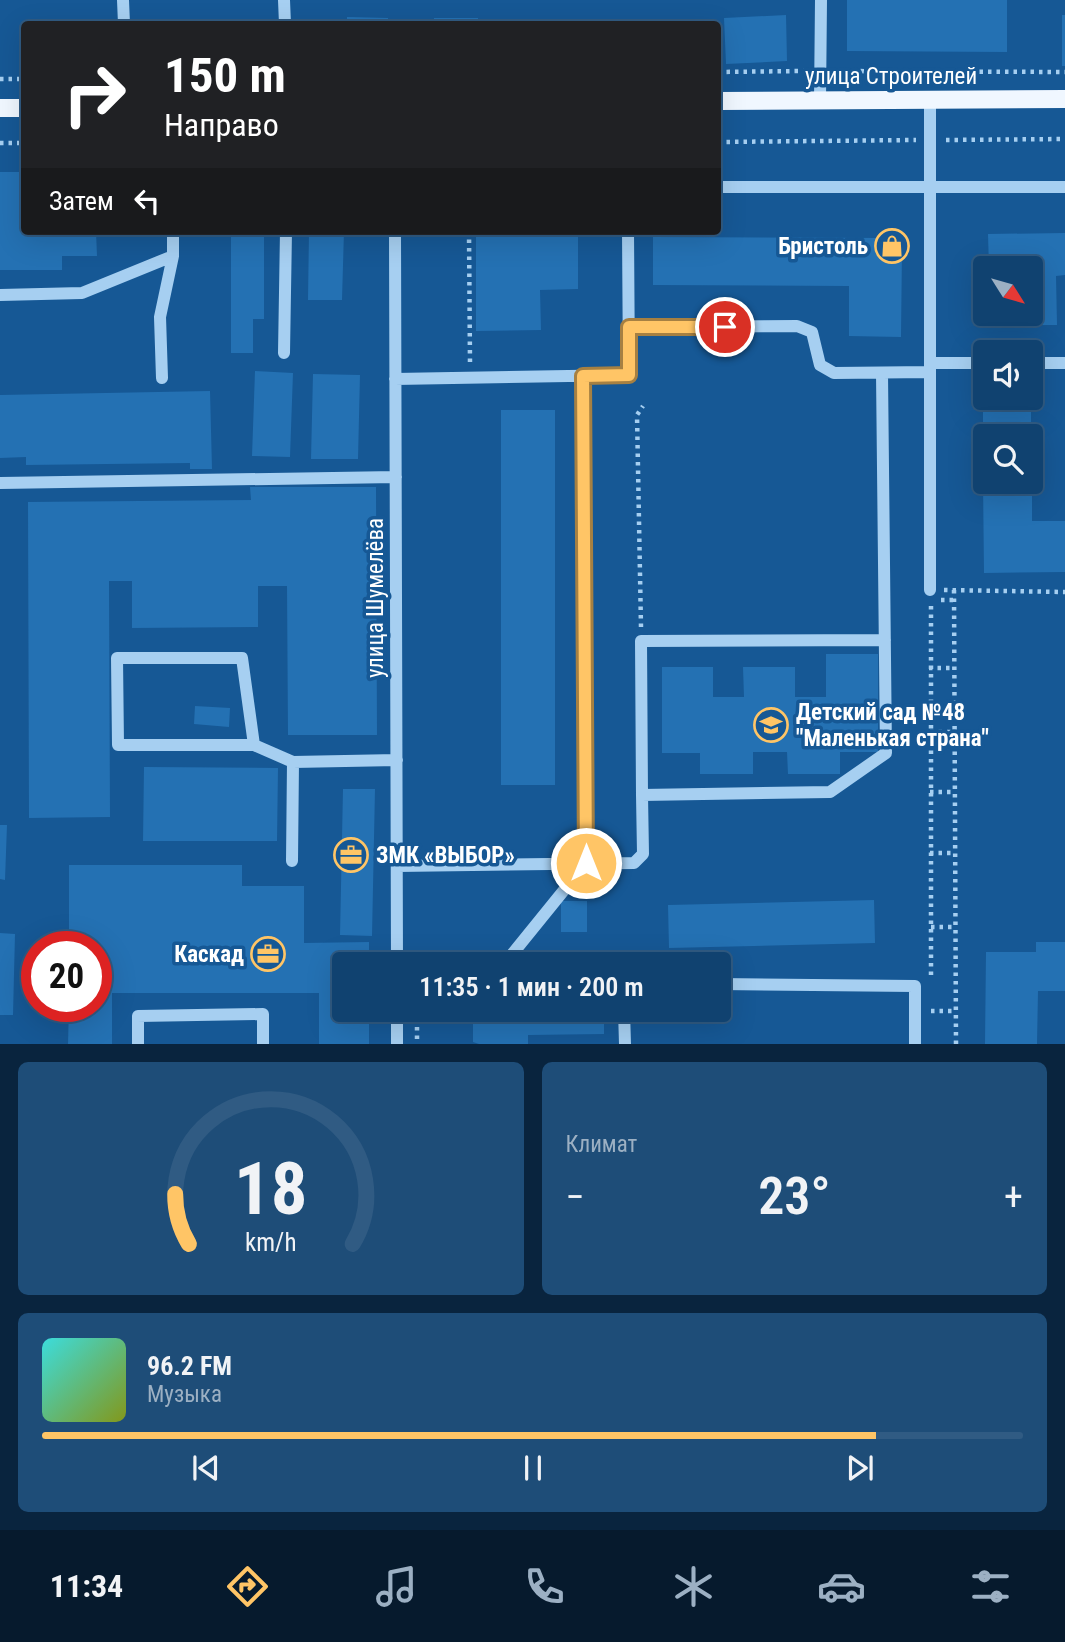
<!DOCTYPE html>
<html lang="ru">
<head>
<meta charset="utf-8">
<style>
	body { margin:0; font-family:"Roboto Condensed",sans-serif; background:#1e4d78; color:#f1f3f6; height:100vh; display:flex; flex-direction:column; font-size:26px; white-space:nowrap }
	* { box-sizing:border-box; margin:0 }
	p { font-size:23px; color:#9cb0c3 }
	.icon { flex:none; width:38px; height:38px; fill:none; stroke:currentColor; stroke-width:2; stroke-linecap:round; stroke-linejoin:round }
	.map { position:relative; height:1044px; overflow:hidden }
	.sheet { display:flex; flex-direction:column; gap:18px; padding:18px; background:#09243e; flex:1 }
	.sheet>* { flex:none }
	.top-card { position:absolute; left:21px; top:21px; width:700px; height:214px; border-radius:7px; box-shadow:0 7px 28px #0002,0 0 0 2px #305b83; background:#202124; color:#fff; overflow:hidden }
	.needle { width:46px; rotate:127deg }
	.tools { position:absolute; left:973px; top:256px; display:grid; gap:14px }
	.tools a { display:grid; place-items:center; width:70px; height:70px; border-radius:7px; background:#104270; box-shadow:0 7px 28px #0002,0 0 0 2px #305b83; font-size:35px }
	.speed { position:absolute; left:21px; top:931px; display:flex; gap:14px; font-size:35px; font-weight:700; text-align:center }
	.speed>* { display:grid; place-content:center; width:91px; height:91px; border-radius:50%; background:#104270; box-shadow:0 7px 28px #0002,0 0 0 2px #305b83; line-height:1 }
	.speed .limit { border:10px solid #d22; background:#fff; color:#111 }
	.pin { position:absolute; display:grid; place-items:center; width:60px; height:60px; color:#fff; margin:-30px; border:4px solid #fff; border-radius:50%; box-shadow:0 2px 7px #0007 }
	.me { position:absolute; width:77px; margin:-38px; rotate:0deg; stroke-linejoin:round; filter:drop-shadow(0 0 5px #0008) }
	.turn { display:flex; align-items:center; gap:24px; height:147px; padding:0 28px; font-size:32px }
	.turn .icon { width:91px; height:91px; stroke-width:2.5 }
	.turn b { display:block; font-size:49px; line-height:60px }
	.then { display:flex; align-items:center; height:66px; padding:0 28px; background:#0003; gap:14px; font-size:26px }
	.big { font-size:52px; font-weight:600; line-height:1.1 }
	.sheet .tile { flex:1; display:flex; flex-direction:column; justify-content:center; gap:10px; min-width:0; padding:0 24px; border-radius:10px; background:#1e4d78 }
	.sheet .dial { align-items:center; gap:0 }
	.dial svg { height:182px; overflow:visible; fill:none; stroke:#305b83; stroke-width:7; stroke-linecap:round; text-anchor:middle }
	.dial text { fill:#f1f3f6; stroke:none }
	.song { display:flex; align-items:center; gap:21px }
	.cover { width:84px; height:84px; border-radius:10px; background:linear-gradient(135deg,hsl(180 70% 55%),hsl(70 70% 35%)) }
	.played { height:7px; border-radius:4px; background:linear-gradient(90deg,#ffc566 85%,#305b83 85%) }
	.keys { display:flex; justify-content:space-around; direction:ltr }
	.heat { display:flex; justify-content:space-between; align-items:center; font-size:38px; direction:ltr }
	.sheet .tiles { flex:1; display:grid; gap:18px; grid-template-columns:1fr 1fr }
	.tile:last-child { grid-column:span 2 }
	.trip { position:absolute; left:332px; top:952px; width:399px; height:70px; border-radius:7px; background:#104270; box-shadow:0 7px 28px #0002,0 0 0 2px #305b83; font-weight:600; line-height:70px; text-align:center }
	.dock { display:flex; height:112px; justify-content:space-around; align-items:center; background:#061a2d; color:#9cb0c3 }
	.dock .icon { width:49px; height:49px }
	.dock .current { color:#ffc566 }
	.dock b { font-size:32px; color:#f1f3f6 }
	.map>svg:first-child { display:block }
</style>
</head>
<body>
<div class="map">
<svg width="1065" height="1044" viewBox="0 0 1065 1044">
	<rect width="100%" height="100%" fill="#165895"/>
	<path fill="#2471b3" d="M 847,0 L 1007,0 L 1007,52 L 847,51 Z
		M 786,15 L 787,61 L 726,64 L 724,18 Z
		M 1062,15 L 1065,15 L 1065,66 L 1062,66 Z
		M 347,17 L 388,18 L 388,24 L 347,24 Z
		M 434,18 L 478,18 L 478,24 L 434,24 Z
		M 226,20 L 226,24 L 157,24 L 157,21 Z
		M 629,22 L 667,22 L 667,24 L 629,24 Z
		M 0,172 L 24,172 L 24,231 L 96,231 L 97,256 L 62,256 L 62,270 L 0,270 Z
		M 231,231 L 264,231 L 264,319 L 253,319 L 253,353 L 231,353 Z
		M 309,231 L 344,231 L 342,300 L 308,300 Z
		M 476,231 L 578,231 L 578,289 L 540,290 L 541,330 L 476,331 Z
		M 1065,233 L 1065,275 L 1056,276 L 1057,325 L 989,325 L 989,313 L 1031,313 L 1031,268 L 989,268 L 988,234 Z
		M 653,237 L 890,238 L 902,249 L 901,337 L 849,336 L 849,286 L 653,285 Z
		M 255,371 L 293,373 L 290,457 L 252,456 Z
		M 313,374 L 360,375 L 358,459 L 311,459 Z
		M 210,391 L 212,469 L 190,469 L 190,463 L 26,465 L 26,457 L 0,458 L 0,395 Z
		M 983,407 L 1031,407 L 1031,436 L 983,436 Z
		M 501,410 L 555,410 L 555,785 L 501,785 Z
		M 983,481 L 1032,481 L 1032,521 L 1065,521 L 1065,572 L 984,573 Z
		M 250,487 L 376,487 L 377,735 L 288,735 L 287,586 L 258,586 L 258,627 L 132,628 L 132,581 L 109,581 L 110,817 L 29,818 L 28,502 L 251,500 Z
		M 826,654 L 878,654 L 878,752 L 840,752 L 840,774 L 788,774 L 787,752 L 753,752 L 753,774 L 700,774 L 700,753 L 662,753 L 662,667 L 713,667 L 713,697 L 744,697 L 743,667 L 795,667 L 795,697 L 826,697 Z
		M 195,706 L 230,708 L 229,727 L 194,724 Z
		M 144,767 L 278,768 L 277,841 L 143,841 Z
		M 343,789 L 375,789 L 372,936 L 340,935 Z
		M 0,825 L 7,825 L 5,880 L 0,879 Z
		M 69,865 L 242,865 L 242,886 L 304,886 L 304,943 L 369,942 L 369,964 L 345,964 L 345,1010 L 369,1010 L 369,1044 L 319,1044 L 319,993 L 112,993 L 112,1044 L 68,1044 L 69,1006 L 96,1006 L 96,947 L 69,947 Z
		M 874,900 L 875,943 L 669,948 L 668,905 Z
		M 561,901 L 587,901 L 587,932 L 561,932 Z
		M 0,933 L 15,934 L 13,1015 L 0,1015 Z
		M 1036,942 L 1065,942 L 1065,991 L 1038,991 L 1037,1044 L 985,1044 L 986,952 L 1036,952 Z
		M 473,1010 L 604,1010 L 604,1034 L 528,1035 L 528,1044 L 479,1044 L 473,1042 Z"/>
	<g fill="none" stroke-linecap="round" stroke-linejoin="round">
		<path stroke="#a6cff1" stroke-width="4.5" stroke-dasharray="3.5 5" stroke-linecap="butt" d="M 835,71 L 1065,72
			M 718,72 L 805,71
			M 0,79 L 24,79
			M 946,140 L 1065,139
			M 718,142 L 916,140
			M 0,143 L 24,143
			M 469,231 L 470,363
			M 944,590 L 1065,592
			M 954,590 L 956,1044
			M 941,600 L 954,600
			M 931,606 L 931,979
			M 641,627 L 637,415 L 643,406
			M 929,668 L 954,668
			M 930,732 L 954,732
			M 930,792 L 955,792
			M 930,853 L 955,853
			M 931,927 L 955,927
			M 417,1010 L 417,1044
			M 931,1011 L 956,1011"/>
		<path stroke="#a6cff1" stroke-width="12" d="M 123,0 L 124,24
			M 284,0 L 285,24
			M 820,101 L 821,0
			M 718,187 L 1065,187
			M 395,231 L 397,964
			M 0,295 L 82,293 L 173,256 L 173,231
			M 629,327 L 797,326 L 812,332 L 820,365 L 834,373 L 930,372
			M 284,353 L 286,231
			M 930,363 L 985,363
			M 1031,363 L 1065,363
			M 162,378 L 160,317 L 173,256
			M 395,379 L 629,375 L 628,231
			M 0,483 L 396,477
			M 930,590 L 930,100
			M 254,745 L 242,658 L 117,658 L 118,745 L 254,745 L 293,762 L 397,760
			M 642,795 L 641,641 L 885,640
			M 292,861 L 293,762
			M 397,866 L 634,863 L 643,854 L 642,795 L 830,792 L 886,753 L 882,373
			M 397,962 L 566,964
			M 505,963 L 586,863 L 583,376
			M 719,984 L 915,986 L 915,1044
			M 624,1010 L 625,1044
			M 138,1044 L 138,1016 L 263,1014 L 263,1044
			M 397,1044 L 397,1010"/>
		<path stroke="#f0f7ff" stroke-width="18" d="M 718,101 L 1065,99
			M 0,108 L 24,108"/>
	</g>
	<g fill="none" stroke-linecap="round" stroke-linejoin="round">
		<g stroke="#a68042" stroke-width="18">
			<path id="route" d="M 586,863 L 583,376 L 629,375 L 629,327 L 725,327"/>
		</g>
		<use href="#route" stroke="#ffc566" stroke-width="12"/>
	</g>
	<defs>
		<g id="shop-ring" transform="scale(1.75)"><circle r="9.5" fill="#165895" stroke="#ffc566" stroke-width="1.5"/><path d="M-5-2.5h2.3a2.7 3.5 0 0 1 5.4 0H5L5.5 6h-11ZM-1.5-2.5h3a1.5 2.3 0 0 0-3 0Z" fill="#ffc566"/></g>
		<g id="school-ring" transform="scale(1.75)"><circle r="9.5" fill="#165895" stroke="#ffc566" stroke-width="1.5"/><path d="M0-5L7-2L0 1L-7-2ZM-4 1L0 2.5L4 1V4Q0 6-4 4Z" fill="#ffc566"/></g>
		<g id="office-ring" transform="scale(1.75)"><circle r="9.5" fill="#165895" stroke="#ffc566" stroke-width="1.5"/><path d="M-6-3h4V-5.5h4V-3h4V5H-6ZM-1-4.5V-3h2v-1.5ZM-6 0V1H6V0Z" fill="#ffc566"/></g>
	</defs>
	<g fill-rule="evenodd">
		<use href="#shop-ring" x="892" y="246"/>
		<use href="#school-ring" x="771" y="725"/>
		<use href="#office-ring" x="351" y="855"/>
		<use href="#office-ring" x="268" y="954"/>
	</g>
	<g text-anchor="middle" stroke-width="7" stroke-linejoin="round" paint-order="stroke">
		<g font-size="23" fill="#fff" stroke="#165895">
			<text x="891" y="84">улица Строителей</text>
			<text transform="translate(375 598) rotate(-90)" y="8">улица Шумелёва</text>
		</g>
		<g font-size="23" font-weight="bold" fill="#fff" stroke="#165895" text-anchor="end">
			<text x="868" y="254">Бристоль</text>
			<text x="796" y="720" text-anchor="start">Детский сад №48<tspan x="796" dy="26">"Маленькая страна"</tspan></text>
			<text x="376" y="863" text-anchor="start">ЗМК «ВЫБОР»</text>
			<text x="244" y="962">Каскад</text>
		</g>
	</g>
</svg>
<div class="tools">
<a><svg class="needle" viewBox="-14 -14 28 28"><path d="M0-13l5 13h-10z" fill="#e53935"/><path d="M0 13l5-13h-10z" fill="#9cb0c3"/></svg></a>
<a><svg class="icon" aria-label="sound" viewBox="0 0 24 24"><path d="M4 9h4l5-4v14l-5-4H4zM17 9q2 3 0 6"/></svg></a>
<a><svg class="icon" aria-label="search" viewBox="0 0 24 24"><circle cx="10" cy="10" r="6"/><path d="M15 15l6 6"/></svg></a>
</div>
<div class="speed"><div class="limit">20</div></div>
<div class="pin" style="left:725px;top:327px;background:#d93025"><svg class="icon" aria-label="arrive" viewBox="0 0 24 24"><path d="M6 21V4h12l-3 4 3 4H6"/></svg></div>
<svg class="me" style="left:586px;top:863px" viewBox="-20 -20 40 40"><circle r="17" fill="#ffc566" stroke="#fff" stroke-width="3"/><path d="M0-11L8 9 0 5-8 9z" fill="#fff"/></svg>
<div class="trip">11:35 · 1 мин · 200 m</div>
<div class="top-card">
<div class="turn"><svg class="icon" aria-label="right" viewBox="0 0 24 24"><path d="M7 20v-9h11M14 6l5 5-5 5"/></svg><div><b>150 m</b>Направо</div></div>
<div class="then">Затем<svg class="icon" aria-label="left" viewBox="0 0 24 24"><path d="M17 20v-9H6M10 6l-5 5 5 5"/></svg></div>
</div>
</div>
<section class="sheet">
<div class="tiles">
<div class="tile dial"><svg viewBox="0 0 100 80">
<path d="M14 69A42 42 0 1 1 86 69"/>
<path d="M14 69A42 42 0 0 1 8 47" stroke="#ffc566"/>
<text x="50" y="56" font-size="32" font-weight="700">18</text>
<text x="50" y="72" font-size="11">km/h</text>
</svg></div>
<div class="tile"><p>Климат</p>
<div class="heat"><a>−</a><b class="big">23°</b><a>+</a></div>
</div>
<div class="tile">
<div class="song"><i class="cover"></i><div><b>96.2 FM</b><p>Музыка</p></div></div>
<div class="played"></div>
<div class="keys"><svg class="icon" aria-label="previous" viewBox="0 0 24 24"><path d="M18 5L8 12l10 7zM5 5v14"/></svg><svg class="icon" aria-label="pause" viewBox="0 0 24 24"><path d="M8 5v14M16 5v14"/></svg><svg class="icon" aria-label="next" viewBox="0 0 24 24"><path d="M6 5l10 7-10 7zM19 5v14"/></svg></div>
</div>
</div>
</section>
<nav class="dock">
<b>11:34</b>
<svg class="icon current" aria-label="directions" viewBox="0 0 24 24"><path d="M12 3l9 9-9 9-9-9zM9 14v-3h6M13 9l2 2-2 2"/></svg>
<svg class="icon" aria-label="music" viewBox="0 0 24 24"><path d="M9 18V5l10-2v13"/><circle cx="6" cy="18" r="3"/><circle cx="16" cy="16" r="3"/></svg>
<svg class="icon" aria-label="phone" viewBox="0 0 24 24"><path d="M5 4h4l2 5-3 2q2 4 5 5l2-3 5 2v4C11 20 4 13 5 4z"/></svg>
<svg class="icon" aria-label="climate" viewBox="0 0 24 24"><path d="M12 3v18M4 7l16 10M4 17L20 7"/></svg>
<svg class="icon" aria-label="car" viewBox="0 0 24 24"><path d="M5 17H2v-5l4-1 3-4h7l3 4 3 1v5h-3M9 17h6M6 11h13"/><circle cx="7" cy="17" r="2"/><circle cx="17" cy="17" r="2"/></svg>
<svg class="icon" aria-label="filters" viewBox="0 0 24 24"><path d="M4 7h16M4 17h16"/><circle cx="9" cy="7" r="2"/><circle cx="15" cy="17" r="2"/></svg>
</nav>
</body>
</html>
